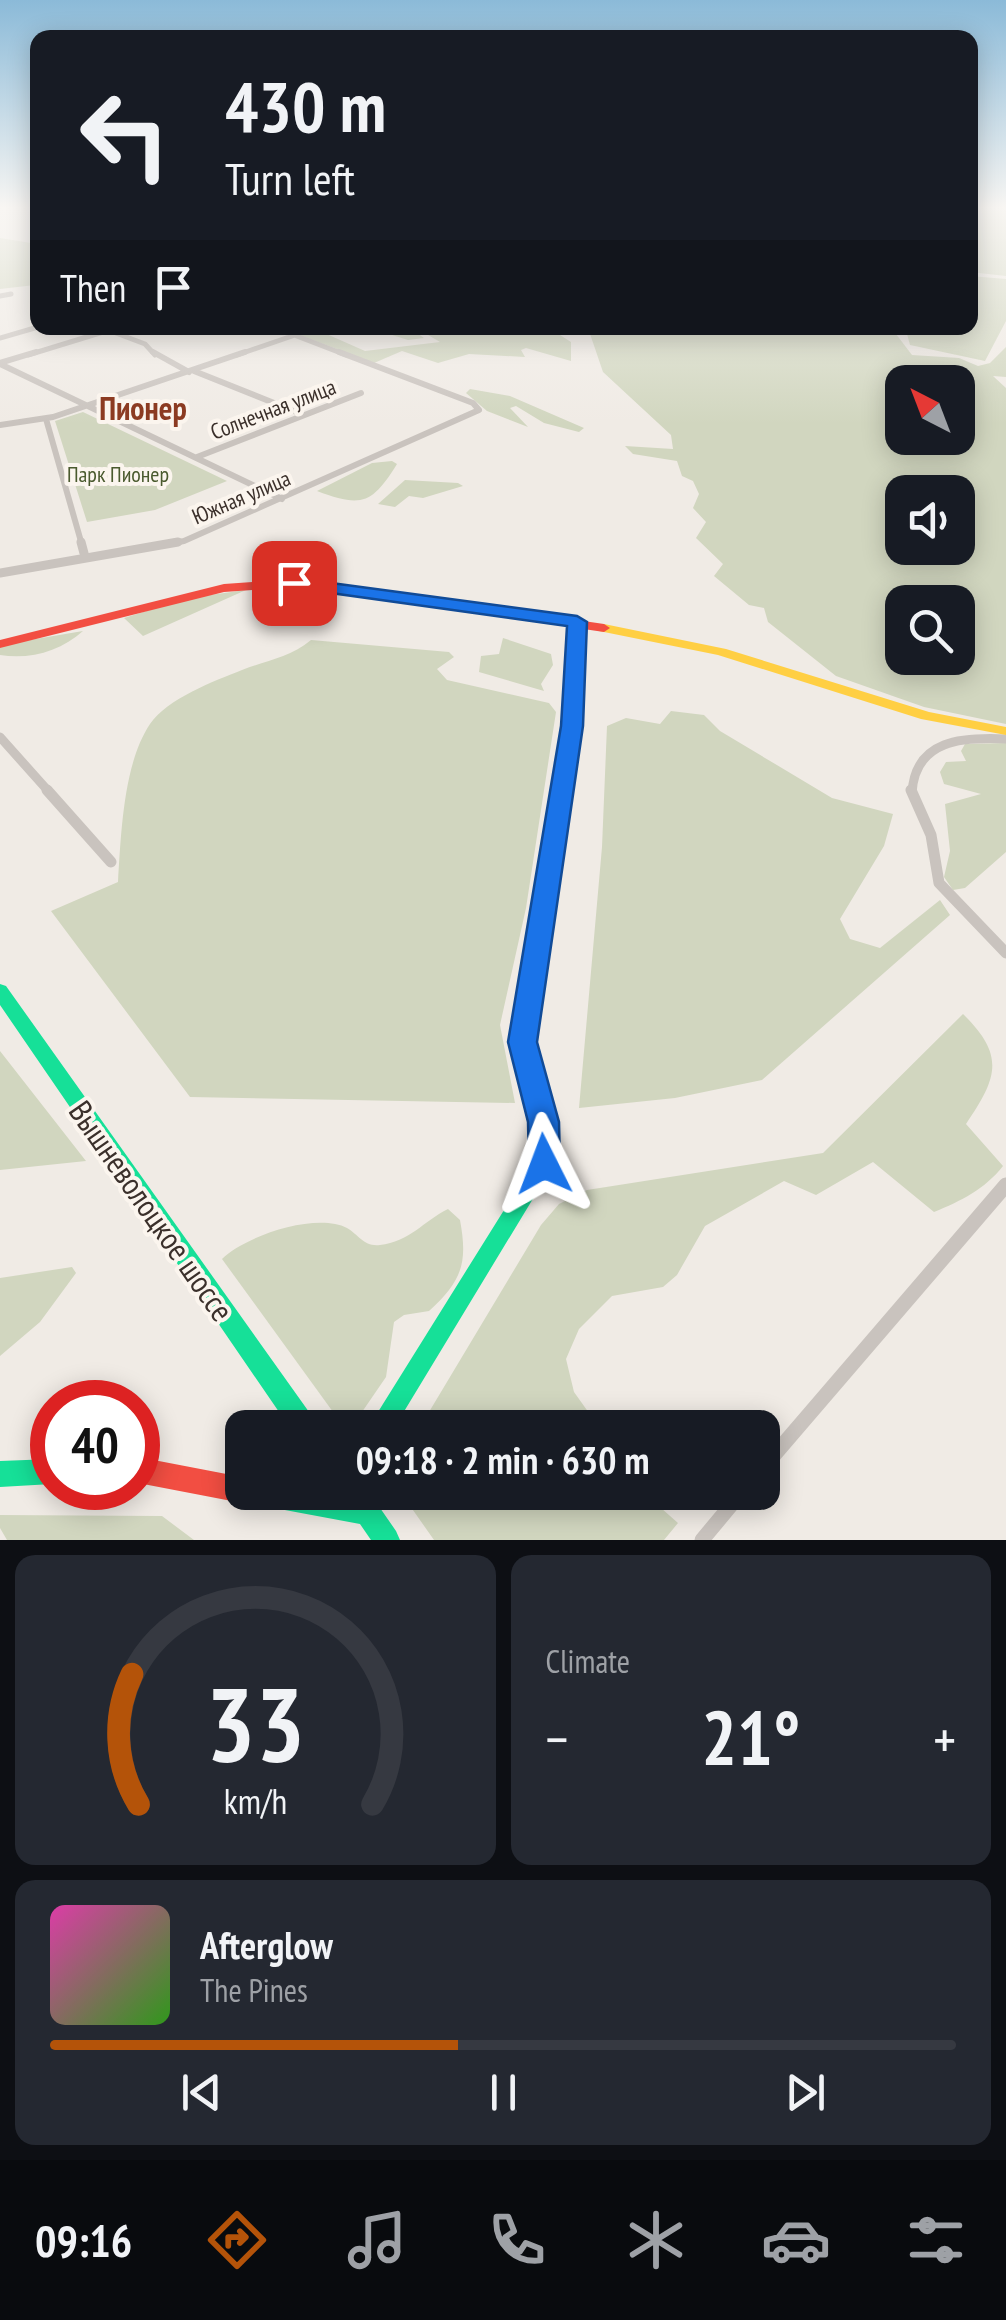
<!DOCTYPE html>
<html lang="en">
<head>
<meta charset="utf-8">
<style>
	body { margin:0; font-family:"PT Sans Narrow",sans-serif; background:#242831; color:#f1f3f6; height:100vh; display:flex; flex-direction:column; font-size:38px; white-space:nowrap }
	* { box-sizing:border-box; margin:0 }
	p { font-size:32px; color:#9ea1a6 }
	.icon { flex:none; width:55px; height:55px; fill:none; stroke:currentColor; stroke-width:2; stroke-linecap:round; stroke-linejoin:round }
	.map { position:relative; height:1540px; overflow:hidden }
	.drawer { display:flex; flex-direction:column; gap:15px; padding:15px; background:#0d0f14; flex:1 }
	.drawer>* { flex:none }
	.hud { position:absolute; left:30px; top:30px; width:948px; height:305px; border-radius:20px; box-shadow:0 5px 25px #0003; background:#171b24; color:#f1f3f6; overflow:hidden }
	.needle { width:65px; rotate:318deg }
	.tools { position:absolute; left:885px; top:365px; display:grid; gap:20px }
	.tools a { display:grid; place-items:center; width:90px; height:90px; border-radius:20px; background:#171b24; box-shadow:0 5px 25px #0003; font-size:50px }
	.speed { position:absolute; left:30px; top:1380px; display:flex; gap:20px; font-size:50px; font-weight:700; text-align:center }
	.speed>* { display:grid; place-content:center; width:130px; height:130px; border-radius:50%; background:#171b24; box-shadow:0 5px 25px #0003; line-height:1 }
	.speed .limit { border:15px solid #d22; background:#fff; color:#111 }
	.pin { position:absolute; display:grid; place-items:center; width:85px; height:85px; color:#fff; margin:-42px; border-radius:20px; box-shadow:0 5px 15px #0006 }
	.me { position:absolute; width:110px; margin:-55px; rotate:357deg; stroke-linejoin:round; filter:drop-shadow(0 0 8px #0008) }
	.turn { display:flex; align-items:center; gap:35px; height:210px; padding:0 30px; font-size:45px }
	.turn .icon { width:130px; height:130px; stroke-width:2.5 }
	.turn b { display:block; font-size:70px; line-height:85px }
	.then { display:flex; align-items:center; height:95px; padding:0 30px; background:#0003; gap:20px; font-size:38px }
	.big { font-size:75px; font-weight:600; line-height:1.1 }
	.drawer .widget { flex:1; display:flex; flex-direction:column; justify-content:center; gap:15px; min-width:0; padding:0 35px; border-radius:20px; background:#242831 }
	.drawer .dial { align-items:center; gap:0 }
	.dial svg { height:260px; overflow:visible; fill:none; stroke:#363941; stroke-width:7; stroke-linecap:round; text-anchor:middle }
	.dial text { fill:#f1f3f6; stroke:none }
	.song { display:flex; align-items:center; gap:30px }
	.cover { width:120px; height:120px; border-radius:15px; background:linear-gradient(135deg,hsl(320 70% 55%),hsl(110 70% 35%)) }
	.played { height:10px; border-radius:5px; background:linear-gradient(90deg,#b45309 45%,#363941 45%) }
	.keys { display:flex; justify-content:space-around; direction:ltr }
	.heat { display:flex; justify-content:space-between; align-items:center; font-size:55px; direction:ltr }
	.drawer .tiles { flex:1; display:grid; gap:15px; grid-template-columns:1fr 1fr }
	.widget:last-child { grid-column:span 2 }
	.trip { position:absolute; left:225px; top:1410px; width:555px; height:100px; border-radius:20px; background:#171b24; box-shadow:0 5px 25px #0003; font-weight:600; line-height:100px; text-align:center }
	.tabs { display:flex; height:160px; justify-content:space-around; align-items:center; background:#090b0e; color:#9ea1a6 }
	.tabs .icon { width:70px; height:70px }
	.tabs .selected { color:#b45309 }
	.tabs b { font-size:45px; color:#f1f3f6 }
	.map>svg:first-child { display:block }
</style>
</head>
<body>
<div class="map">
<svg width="1006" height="1540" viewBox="0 0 1006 1540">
	<rect width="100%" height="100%" fill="#f0ebe5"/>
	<path fill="#d1d6bf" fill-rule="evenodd" d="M 970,208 L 1006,208 L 1006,276 L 970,272 Z
		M 0,238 L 37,244 L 35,285 L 0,289 Z
		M 970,276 L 1006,279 L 1006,321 L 985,361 L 910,345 L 907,334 L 898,328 L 970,328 Z
		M 281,328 L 313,328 L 365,351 L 440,342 L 423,332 L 417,333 L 424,338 L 408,340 L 370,328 L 567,328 L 560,335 L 571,342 L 571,361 L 526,348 L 521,350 L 525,357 L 469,354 L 438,363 L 402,351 L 374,363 Z
		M 588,328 L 882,328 L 896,334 L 912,355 L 959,358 L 978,366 L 990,363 L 1006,347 L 1006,377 L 993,376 L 1006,388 L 1006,724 L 924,707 L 836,676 L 768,622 L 764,608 L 749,605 L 714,576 L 723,564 L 696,538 L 706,522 L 693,508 L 699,494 L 693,481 L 682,476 L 677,461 L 633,454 L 625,446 L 673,449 L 671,435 L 603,372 ZM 958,382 L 958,438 L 902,438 L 902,382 ZM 902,492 L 958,492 L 958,548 L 902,548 ZM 902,602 L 958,602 L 958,658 L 902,658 Z
		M 470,389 L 510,396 L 584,428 L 579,432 L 544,423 L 516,406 L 510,408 L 528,427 L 487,411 L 466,393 Z
		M 83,412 L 227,481 L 155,510 L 87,522 L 55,421 Z
		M 392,461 L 397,464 C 372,504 362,508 317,491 L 372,463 Z
		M 405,480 L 458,483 L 463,486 L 423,498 L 409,496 L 395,507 L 378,504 Z
		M 246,590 L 143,636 L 124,618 L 188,598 Z
		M 83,631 C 61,651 30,660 0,655 L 0,645 Z
		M 503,638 L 551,654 L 553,665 L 541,684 L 544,691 L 479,672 L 481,656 L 499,654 Z
		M 311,640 L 449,652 L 454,657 L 437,669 L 447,680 L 549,703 L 556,712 L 526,908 L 500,1025 L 515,1103 L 190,1097 L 51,911 L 118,882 C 121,836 123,764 150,724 C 167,699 214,681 242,670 C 267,660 289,658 311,640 Z
		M 671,711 L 704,715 L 720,731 L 832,798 L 893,814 L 884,846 L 840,919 L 850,939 L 880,948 L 940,900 L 950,915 L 762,1080 L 675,1098 L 579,1108 L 602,847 L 607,726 L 626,718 L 660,724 Z
		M 1006,743 L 1006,852 L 965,888 L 953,890 L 944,877 L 950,851 L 945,804 L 981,794 L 944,784 L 940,772 L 946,762 L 966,761 L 961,751 L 965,744 Z
		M 963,1014 C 1006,1056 997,1078 966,1124 L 1003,1166 C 985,1189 961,1201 934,1212 L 873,1162 L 816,1195 L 784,1181 L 705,1226 L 677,1275 L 663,1287 L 612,1296 L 579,1329 L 566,1359 L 574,1392 L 599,1427 L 420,1427 L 541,1225 L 559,1204 L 587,1190 L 823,1153 Z
		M 0,1051 L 86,1161 L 0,1170 Z
		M 448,1209 L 460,1220 C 468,1263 462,1281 429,1311 L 404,1315 L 394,1322 L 386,1377 L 362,1412 L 341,1423 L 222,1259 C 245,1236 316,1212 347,1228 C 359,1235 364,1247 380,1245 C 409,1242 424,1221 448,1209 Z
		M 72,1267 L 76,1273 L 40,1322 L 0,1356 L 0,1278 Z
		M 401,1493 L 644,1493 L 678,1523 L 664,1540 L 434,1540 Z
		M 0,1515 L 162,1516 L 194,1540 L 7,1540 L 0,1528 Z"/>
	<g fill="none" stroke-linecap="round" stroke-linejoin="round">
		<path stroke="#c9c3be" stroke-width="5" d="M 0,296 L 11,294
			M 276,328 L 346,355
			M 108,330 L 145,344 L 155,355
			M 0,338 L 38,327
			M 28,355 L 116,328
			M 237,355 L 295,335"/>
		<path stroke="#c9c3be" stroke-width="6" d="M 153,352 L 189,372
			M 0,363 L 36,352
			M 0,364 L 282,499
			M 194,371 L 304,415
			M 46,419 L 82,545
			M 0,425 L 53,417 L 245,352
			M 197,457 L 361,393
			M 163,545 L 184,541 L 479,410 L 473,403 L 339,352"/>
		<path stroke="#c9c3be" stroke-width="9" d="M 81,542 L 85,557
			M 0,573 L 178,542
			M 0,737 L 50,793
			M 912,793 C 915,739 963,737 1006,739"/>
		<path stroke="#c9c3be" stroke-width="11" d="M 47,790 L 111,862
			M 911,790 L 931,835 L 939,883 L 1006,953"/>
		<path stroke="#c9c3be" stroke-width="15" d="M 762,1469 L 1006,1185
			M 702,1540 L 742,1492"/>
		<path fill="#16e098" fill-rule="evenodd" d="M 577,618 L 583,622 L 579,726 L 531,1042 L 554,1122 L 554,1164 L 394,1428 L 368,1428 L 534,1162 L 534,1122 L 513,1042 L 565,726 L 571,622 Z
			M 0,984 L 6,986 L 314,1419 L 317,1428 L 290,1428 L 0,1005 Z
			M 52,1459 L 52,1484 L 0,1487 L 0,1461 Z
			M 245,1492 L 328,1492 L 342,1495 L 340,1492 L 369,1492 L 396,1531 L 400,1540 L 371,1540 L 360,1524 L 258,1505 L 249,1501 Z"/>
		<path fill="#ffcf43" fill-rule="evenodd" d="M 604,624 L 726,649 L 929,712 L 1006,727 L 1006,735 L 921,719 L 718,655 L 599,631 L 598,628 L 599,625 Z"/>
		<path fill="#f24e42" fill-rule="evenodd" d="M 295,579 L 604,624 L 610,628 L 604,632 L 295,587 L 224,592 L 0,648 L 0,640 L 224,584 Z
			M 138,1457 L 242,1477 L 242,1492 L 254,1492 L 251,1499 L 242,1503 L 138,1483 Z"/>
	</g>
	<linearGradient id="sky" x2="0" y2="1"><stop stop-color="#8bbad8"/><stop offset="0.49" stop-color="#f8f6f3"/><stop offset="1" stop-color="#f8f6f3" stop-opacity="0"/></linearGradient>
	<rect width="1006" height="424" fill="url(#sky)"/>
	<path fill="#1a73e8" stroke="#114b97" stroke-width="2.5" d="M 294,578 L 577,616 L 587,622 L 583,726 L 537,1042 L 559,1122 L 560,1164 L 556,1173 L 544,1177 L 533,1173 L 529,1164 L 528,1122 L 508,1042 L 561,726 L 567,626 L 288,587 L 285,583 Z"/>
	<g text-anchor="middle" stroke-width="8" stroke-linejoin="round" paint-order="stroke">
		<g font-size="22" fill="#3b302b" stroke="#fbf5ee">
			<text transform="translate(273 409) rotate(-21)" y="8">Солнечная улица</text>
			<text transform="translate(241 497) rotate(-23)" y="8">Южная улица</text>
		</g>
		<g font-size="22" fill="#4a5a2e" stroke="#fbf5ee">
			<text x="118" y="482">Парк Пионер</text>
		</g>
		<g font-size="32" font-weight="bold" fill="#8c3b22" stroke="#fbf5ee">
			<text x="143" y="420">Пионер</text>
		</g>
		<g font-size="32" fill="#3b302b" stroke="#fbf5ee">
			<text transform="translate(151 1211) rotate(55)" y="11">Вышневолоцкое шоссе</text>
		</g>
	</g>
</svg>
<div class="tools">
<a><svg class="needle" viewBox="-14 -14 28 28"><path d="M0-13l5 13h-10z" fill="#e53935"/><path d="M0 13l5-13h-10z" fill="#9ea1a6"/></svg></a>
<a><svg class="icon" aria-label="sound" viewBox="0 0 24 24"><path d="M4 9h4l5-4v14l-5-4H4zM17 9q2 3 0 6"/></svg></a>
<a><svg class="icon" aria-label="search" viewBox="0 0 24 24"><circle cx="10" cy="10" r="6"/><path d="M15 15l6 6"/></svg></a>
</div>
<div class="speed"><div class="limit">40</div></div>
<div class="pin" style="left:294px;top:583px;background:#d93025"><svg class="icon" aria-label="arrive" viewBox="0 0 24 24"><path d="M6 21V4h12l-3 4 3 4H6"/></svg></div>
<svg class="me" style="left:544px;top:1164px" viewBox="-20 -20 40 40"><path d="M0-17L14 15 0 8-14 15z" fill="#1a73e8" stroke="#fff" stroke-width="4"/></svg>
<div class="trip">09:18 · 2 min · 630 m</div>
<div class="hud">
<div class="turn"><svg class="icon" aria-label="left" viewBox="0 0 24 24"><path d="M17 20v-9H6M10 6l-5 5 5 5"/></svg><div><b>430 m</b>Turn left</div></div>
<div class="then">Then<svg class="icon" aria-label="arrive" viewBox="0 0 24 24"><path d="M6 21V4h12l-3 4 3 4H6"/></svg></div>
</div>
</div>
<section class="drawer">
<div class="tiles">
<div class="widget dial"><svg viewBox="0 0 100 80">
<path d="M14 69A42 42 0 1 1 86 69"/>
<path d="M14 69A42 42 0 0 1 12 29" stroke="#b45309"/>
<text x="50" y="56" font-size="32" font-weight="700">33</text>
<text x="50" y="72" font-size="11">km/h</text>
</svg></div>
<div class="widget"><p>Climate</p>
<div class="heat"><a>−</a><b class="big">21°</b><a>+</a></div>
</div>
<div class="widget">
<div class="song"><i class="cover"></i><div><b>Afterglow</b><p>The Pines</p></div></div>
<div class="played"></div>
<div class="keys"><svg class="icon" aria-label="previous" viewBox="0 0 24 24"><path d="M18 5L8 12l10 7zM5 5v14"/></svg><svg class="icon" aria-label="pause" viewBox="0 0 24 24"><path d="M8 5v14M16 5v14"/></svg><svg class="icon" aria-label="next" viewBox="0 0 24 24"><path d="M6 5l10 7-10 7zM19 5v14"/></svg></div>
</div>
</div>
</section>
<nav class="tabs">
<b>09:16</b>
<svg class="icon selected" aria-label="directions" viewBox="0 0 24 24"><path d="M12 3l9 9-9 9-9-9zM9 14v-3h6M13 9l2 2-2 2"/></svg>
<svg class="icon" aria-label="music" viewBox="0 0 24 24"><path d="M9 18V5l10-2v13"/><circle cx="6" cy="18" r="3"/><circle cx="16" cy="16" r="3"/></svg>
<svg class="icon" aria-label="phone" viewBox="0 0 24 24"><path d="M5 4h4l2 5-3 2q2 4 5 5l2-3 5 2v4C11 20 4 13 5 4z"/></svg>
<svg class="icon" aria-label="climate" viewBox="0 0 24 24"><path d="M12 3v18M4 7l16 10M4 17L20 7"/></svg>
<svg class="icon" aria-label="car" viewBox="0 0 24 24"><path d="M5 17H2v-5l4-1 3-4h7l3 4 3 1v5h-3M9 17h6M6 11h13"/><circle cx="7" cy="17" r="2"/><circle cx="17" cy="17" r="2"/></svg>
<svg class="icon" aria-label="filters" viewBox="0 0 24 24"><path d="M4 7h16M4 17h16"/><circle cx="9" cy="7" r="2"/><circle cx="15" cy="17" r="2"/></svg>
</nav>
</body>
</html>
